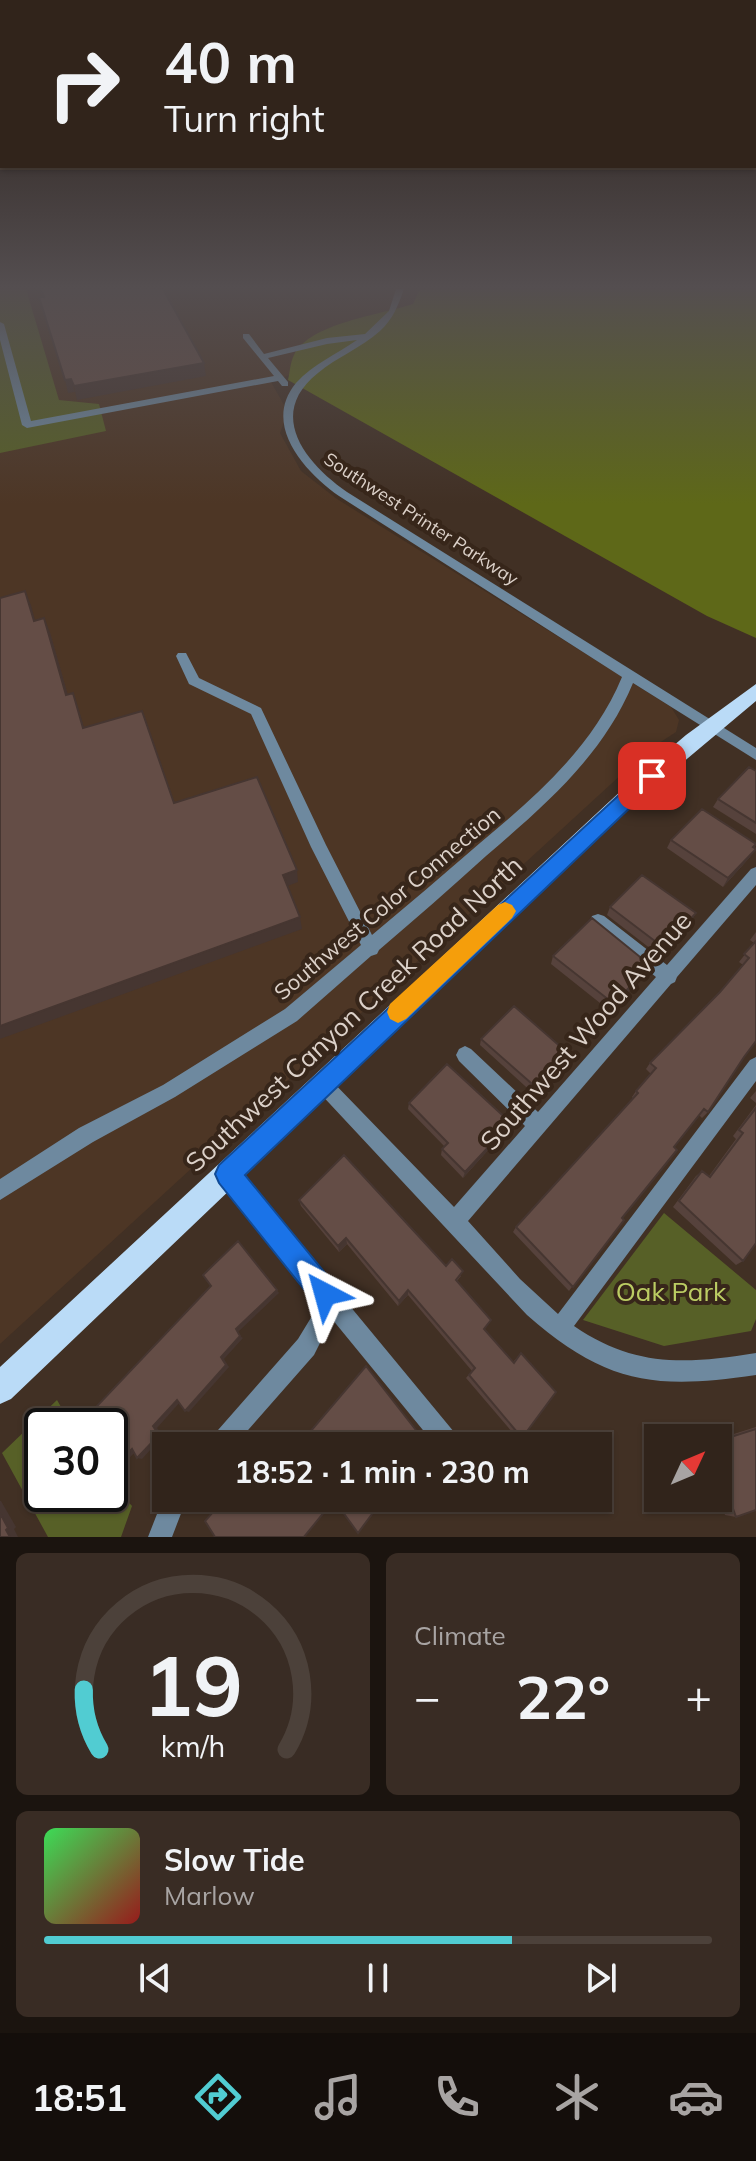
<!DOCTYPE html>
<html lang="en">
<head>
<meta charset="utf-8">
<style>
	body { margin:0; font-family:Mulish,sans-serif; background:#392c24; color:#f1f3f6; height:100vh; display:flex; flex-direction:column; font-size:30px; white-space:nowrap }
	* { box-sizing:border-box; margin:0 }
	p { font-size:26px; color:#a8a4a3 }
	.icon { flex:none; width:44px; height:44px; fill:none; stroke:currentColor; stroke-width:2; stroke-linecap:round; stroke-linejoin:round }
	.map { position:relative; height:1537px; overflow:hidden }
	.sheet { display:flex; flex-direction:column; gap:16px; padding:16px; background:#1b140f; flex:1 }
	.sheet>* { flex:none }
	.banner { position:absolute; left:0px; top:0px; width:756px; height:168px; box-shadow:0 2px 6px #0004,0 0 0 2px #4c413a; background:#31241b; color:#f1f3f6; overflow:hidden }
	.needle { width:52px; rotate:46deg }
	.fabs { position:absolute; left:644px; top:1424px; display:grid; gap:16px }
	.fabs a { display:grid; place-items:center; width:88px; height:88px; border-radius:0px; background:#31241b; box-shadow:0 2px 6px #0004,0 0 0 2px #4c413a; font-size:40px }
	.speed { position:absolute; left:24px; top:1408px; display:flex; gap:16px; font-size:40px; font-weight:700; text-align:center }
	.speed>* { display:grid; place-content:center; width:104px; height:104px; border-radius:50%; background:#31241b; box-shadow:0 2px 6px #0004,0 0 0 2px #4c413a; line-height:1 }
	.speed .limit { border:4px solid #111; border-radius:12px; background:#fff; color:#111 }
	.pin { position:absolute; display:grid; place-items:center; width:68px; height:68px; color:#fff; margin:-34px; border-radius:16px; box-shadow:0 4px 12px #0006 }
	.me { position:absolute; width:88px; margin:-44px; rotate:321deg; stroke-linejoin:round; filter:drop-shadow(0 0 6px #0008) }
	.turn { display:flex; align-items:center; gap:28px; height:168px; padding:0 32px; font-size:36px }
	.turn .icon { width:104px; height:104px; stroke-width:2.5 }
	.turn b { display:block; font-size:56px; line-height:68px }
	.big { font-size:60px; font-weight:700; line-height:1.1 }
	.sheet .widget { flex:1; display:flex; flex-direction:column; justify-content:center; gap:12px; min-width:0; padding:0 28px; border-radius:12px; background:#392c24 }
	.sheet .dial { align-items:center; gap:0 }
	.dial svg { height:208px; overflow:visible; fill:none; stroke:#4c413a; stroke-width:7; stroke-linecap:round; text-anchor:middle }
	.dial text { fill:#f1f3f6; stroke:none }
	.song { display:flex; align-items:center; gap:24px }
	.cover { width:96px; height:96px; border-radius:12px; background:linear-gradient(135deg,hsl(130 70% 55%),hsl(0 70% 35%)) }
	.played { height:8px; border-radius:4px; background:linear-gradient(90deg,#51ccd2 70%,#4c413a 70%) }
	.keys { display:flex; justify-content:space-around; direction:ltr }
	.heat { display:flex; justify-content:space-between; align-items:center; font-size:44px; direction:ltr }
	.sheet .tiles { flex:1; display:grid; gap:16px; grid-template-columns:1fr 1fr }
	.widget:last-child { grid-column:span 2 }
	.trip { position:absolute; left:152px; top:1432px; width:460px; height:80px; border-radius:0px; background:#31241b; box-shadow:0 2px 6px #0004,0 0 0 2px #4c413a; font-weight:700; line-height:80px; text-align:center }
	.tabs { display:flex; height:128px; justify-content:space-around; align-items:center; background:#140e0b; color:#a8a4a3 }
	.tabs .icon { width:56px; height:56px }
	.tabs .on { color:#51ccd2 }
	.tabs b { font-size:36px; color:#f1f3f6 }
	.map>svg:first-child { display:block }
</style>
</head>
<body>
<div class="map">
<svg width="756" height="1537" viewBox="0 0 756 1537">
	<rect width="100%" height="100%" fill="#413024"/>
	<path fill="#4d3625" d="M 0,289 L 514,289 L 271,382 L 288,412 L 280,433 L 301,471 L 337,499 L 671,707 L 679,720 L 676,732 L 647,751 L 0,1344 Z"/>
	<path fill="#576027" d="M 0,289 L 26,289 L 59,400 L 99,404 L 106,431 L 0,453 Z
		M 664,1213 L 756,1290 L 756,1319 L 751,1331 L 664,1346 L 583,1320 Z
		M 57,1400 L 72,1426 L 42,1426 L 42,1494 L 110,1494 L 110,1482 L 132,1506 L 121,1537 L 48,1537 L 2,1453 Z"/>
	<path fill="#5e6818" d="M 420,289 L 756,289 L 756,638 L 707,616 L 288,380 C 290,372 290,363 294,355 C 310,323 380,315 413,304 Z"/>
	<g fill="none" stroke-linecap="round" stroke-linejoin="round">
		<path fill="#6e899f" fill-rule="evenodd" d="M 396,289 L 404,289 C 398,306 393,319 380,331 C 361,348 337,357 318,373 C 266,414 305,463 347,492 L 756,748 L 756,760 L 633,683 C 603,756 544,806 486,856 C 451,888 415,919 379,950 L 377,954 L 371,956 L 297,1021 L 175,1097 L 93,1142 L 0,1200 L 0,1179 L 79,1128 L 163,1085 L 285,1009 L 361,945 L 311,847 L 251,714 L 189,684 L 176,656 L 178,653 L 186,653 L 199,678 L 261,708 L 326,845 L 372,935 C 408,905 444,874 480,843 C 537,795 593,747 622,677 L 339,496 C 306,473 261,425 296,383 C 313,364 337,354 357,340 L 327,344 L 268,358 L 288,382 L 288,386 L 282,386 L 278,381 L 27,428 L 22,425 L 0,340 L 0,322 L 4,324 L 31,421 L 274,376 L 243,338 L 243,334 L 249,334 L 264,354 L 327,338 L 365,334 L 389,311 Z
			M 756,867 L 756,885 L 677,977 L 675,982 L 671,984 L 468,1221 L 520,1279 L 558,1314 L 750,1060 L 756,1057 L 756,1081 L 574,1326 C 635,1368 687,1364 756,1353 L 756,1375 C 654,1390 606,1384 527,1315 L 316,1089 L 313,1083 L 316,1077 L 322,1074 L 328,1077 L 454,1207 L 525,1126 L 459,1061 L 456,1055 L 459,1049 L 465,1046 L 471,1049 L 538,1112 L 656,977 L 592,926 L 590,921 L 592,916 L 598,914 L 604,916 L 667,965 L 751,869 Z
			M 228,1164 L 235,1167 L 459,1438 L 462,1446 L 436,1446 L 332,1319 L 314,1355 L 234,1446 L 208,1446 L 211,1438 L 298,1339 L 312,1316 L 314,1297 L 221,1181 L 218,1174 L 221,1167 Z
			M 166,1491 L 166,1498 L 187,1498 L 172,1537 L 148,1537 Z"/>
		<path fill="#badbf7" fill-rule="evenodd" d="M 756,684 L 756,701 L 638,800 L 11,1399 L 0,1404 L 0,1367 L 624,788 L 686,735 Z"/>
	</g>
	<path fill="#56423c" d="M 756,771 L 756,834 L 713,807 L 718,799 Z
		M 671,840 L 756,844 L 750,857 L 723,887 L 667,848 Z
		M 610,907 L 696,913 L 691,921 L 660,956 L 607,915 Z
		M 756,932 L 756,1041 L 744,1057 L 708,1112 L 702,1118 L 699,1115 L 674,1147 L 569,1291 L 513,1232 L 516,1227 L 633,1098 L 632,1097 L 636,1091 L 651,1074 L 646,1069 L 650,1063 L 720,992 L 743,965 L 739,962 L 754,943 L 750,940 Z
		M 553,956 L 650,965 L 646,973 L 610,1011 L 551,964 Z
		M 481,1039 L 567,1062 L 536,1096 L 480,1045 Z
		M 756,1091 L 756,1103 L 750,1098 Z
		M 409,1103 L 511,1123 L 508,1128 L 463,1178 L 441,1155 L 442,1149 L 445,1147 L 408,1109 Z
		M 756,1105 L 756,1243 L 743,1261 L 736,1265 L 673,1207 L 696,1176 L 702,1171 L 709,1176 L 736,1139 L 733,1136 Z
		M 299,1200 L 446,1266 L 461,1276 L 457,1281 L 484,1329 L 513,1362 L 521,1353 L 522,1438 L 518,1439 L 466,1378 L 472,1371 L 408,1295 L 398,1306 L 347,1244 L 339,1252 L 301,1206 Z
		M 756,1427 L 756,1510 L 736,1517 L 725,1515 L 718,1495 L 718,1439 Z"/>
	<path fill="#463631" d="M 204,363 L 206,376 L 77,400 L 74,386 Z
		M 71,379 L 75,392 L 68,393 L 65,380 Z
		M 25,591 L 31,605 L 39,635 L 34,621 Z
		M 44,618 L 50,632 L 72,709 L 66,695 Z
		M 73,693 L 78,707 L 88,741 L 83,728 Z
		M 756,849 L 750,857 L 723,887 L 728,878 Z
		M 297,870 L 298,882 L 285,887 L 283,875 Z
		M 696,913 L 691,921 L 660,956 L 664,948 Z
		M 300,917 L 302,929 L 0,1039 L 0,1026 Z
		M 650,965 L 646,973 L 610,1011 L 614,1004 Z
		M 570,1055 L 567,1062 L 536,1096 L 539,1090 Z
		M 511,1123 L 508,1128 L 463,1178 L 465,1172 Z
		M 346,1238 L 347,1244 L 339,1252 L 338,1246 Z
		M 277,1290 L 279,1293 L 238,1332 L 236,1329 Z
		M 408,1290 L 408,1295 L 398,1306 L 399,1301 Z
		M 240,1336 L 243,1338 L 224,1359 L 229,1367 L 189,1412 L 185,1411 L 221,1357 Z
		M 177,1400 L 181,1401 L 157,1428 L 163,1436 L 142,1459 L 137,1458 L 153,1426 Z
		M 132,1449 L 137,1450 L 115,1473 L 110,1473 Z
		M 0,1501 L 1,1501 L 16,1527 L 14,1529 L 18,1537 L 10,1537 L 6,1530 L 0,1513 Z"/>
	<path fill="#644d46" stroke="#463631" stroke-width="2" d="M 41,289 L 163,289 L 204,363 L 74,386 L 71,379 L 65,380 L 39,297 L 44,297 Z
		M 25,591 L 34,621 L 44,618 L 66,695 L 73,693 L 83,728 L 142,711 L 174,803 L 257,777 L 297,870 L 283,875 L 300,917 L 0,1026 L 0,598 Z
		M 749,767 L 756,771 L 756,823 L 718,799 Z
		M 702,809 L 756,844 L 753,847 L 756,849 L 728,878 L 671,840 Z
		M 642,875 L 696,913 L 664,948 L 610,907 Z
		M 592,918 L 650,965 L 614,1004 L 553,956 Z
		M 756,941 L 756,1041 L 744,1057 L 708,1112 L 704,1109 L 674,1147 L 677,1150 L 622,1218 L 624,1220 L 573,1287 L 516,1227 L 638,1093 L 636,1091 L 656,1068 L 650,1063 L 720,992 L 749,958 L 744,954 Z
		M 514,1006 L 570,1055 L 539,1090 L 481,1039 Z
		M 447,1064 L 511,1123 L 465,1172 L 442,1149 L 448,1143 L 409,1103 Z
		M 756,1108 L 756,1243 L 743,1261 L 679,1201 L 702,1171 L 710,1177 L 743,1133 L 739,1130 Z
		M 344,1155 L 446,1266 L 452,1259 L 463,1271 L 456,1280 L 491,1320 L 484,1329 L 514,1363 L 521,1353 L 556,1392 L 522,1438 L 469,1375 L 475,1368 L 408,1290 L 399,1301 L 346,1238 L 338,1246 L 299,1200 Z
		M 238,1241 L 277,1290 L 236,1329 L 240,1336 L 221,1357 L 226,1365 L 185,1411 L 177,1400 L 153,1426 L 159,1435 L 137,1458 L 132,1449 L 110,1472 L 110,1426 L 79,1425 L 211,1286 L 203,1275 Z
		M 366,1366 L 426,1443 L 424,1446 L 298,1446 Z
		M 756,1429 L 756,1510 L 736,1517 L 718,1467 L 718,1441 Z
		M 282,1434 L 291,1446 L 271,1446 Z
		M 232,1498 L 384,1498 L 358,1533 L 334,1500 L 304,1537 L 215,1537 L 205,1521 L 221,1503 L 224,1507 Z
		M 0,1513 L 8,1528 L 6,1530 L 10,1537 L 0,1537 Z"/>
	<linearGradient id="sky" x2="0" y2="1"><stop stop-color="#241a14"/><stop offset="0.57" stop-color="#544e50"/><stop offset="1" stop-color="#544e50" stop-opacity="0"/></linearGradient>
	<rect width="756" height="504" fill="url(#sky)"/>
	<path fill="#1a73e8" stroke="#114b97" stroke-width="2" d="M 652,769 L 661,776 L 658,781 L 245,1175 L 334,1284 L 338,1294 L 334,1303 L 325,1307 L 315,1303 L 219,1183 L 215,1174 L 219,1165 L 645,771 Z"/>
	<path fill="#f59e0b" d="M 505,902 L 512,905 L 516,911 L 512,918 L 406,1019 L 398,1023 L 390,1019 L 387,1012 L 390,1004 L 498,905 Z"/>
	<g text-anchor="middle" stroke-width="8" stroke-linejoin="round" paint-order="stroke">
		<g font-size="18" fill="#dcd1c9" stroke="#37261a">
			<text transform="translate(421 519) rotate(33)" y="6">Southwest Printer Parkway</text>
		</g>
		<g font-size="22" fill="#dcd1c9" stroke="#37261a">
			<text transform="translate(387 903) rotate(-40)" y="8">Southwest Color Connection</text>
		</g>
		<g font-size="26" fill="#dcd1c9" stroke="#37261a">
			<text transform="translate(354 1014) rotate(-43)" y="9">Southwest Canyon Creek Road North</text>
			<text transform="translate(586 1031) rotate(-49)" y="9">Southwest Wood Avenue</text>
		</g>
		<g font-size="26" fill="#bbcc63" stroke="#37261a">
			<text x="671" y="1301">Oak Park</text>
		</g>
	</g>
</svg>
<div class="fabs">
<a><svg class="needle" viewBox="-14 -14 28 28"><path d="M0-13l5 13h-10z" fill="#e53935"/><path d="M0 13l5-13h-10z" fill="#a8a4a3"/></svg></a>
</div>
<div class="speed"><div class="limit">30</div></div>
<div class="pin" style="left:652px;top:776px;background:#d93025"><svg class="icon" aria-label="arrive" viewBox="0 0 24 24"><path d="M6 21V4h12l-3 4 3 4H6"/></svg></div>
<svg class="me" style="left:325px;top:1294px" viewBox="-20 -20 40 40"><path d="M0-17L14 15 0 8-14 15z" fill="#1a73e8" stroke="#fff" stroke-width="4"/></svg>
<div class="trip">18:52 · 1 min · 230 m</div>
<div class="banner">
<div class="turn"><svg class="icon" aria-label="right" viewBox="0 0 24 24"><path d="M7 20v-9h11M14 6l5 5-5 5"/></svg><div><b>40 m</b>Turn right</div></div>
</div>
</div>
<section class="sheet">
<div class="tiles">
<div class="widget dial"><svg viewBox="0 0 100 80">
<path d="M14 69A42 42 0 1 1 86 69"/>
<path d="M14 69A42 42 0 0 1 8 46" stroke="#51ccd2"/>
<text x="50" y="56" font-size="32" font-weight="700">19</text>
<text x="50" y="72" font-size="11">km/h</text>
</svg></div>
<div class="widget"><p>Climate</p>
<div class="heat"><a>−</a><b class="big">22°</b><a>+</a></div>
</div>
<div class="widget">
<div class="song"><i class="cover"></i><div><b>Slow Tide</b><p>Marlow</p></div></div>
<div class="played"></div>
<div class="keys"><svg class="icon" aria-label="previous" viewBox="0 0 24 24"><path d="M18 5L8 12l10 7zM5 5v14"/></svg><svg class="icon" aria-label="pause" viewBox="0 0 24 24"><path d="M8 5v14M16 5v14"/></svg><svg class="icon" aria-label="next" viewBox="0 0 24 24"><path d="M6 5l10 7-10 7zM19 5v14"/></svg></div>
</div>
</div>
</section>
<nav class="tabs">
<b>18:51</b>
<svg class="icon on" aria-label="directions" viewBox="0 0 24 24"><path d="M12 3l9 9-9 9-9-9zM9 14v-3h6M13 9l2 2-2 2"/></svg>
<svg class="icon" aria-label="music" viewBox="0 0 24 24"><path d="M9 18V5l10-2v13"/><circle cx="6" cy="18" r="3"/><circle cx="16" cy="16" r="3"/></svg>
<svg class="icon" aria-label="phone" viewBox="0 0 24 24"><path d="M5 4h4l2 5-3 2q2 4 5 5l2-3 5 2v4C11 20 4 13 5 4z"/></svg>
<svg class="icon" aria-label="climate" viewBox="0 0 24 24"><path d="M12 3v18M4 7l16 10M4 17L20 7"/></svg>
<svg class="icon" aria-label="car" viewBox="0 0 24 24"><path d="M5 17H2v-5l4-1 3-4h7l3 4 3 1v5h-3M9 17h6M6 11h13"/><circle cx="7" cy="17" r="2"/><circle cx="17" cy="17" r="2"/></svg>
</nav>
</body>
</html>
